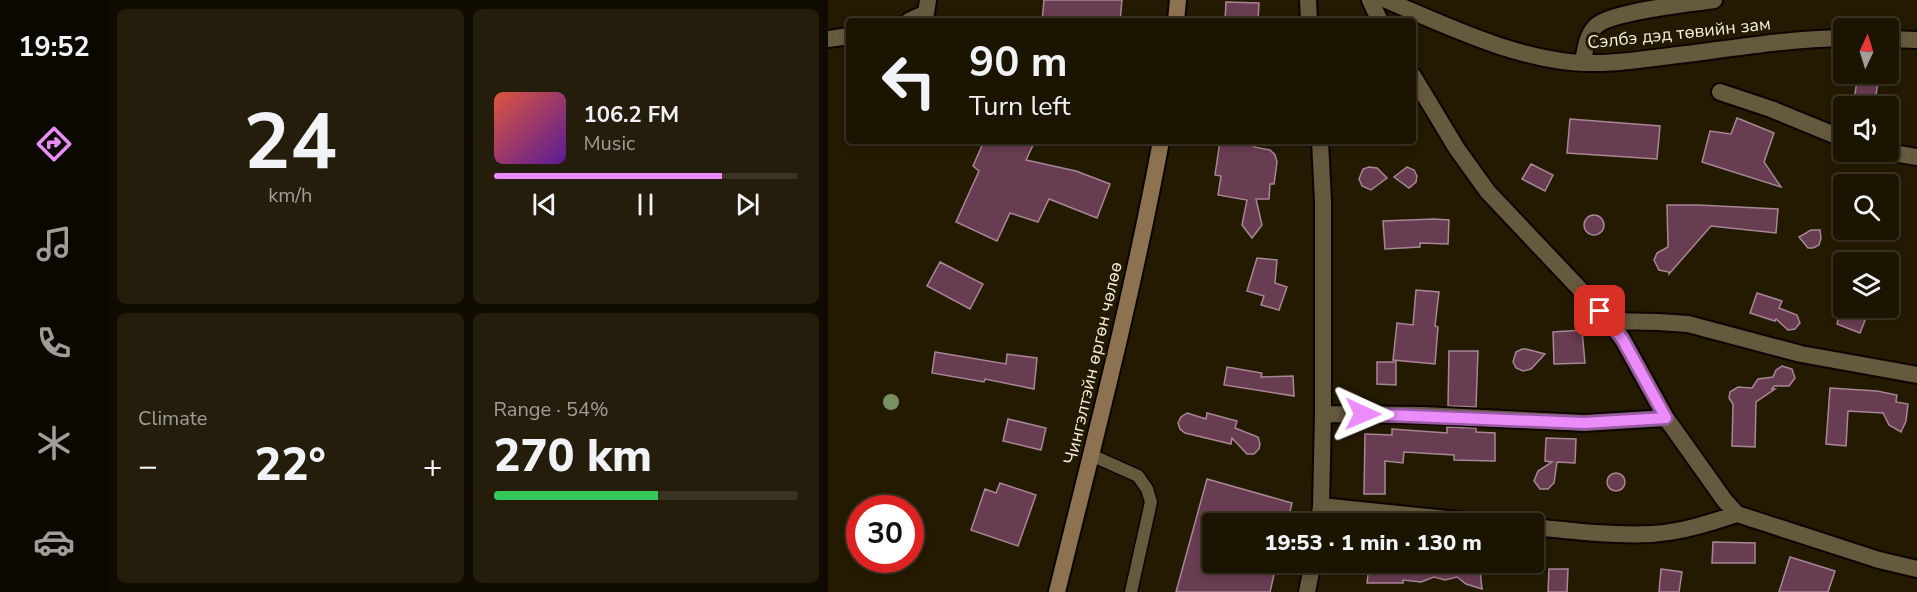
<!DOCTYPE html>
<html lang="en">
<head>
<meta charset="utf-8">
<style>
	body { margin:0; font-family:"Nunito Sans",sans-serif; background:#241d0b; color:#f1f3f6; height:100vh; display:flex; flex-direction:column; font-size:22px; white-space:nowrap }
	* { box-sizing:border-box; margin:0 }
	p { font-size:20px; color:#a09e99 }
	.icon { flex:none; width:33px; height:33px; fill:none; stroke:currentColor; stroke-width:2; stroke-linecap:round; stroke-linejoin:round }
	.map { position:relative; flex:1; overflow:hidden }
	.sheet { display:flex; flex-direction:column; gap:9px; padding:9px; background:#0f0b01; width:720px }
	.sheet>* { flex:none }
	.hud { position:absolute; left:18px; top:18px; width:570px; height:126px; border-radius:6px; box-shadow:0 3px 9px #0003,0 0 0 2px #393323; background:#1b1401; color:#f1f3f6; overflow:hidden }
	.needle { width:39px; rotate:4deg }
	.buttons { position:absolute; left:1005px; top:18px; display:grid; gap:12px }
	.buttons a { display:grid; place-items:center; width:66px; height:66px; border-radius:6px; background:#1b1401; box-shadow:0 3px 9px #0003,0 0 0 2px #393323; font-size:30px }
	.speed { position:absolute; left:18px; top:495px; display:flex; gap:12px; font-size:30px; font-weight:700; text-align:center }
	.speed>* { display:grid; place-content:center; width:78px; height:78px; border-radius:50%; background:#1b1401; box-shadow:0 3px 9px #0003,0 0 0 2px #393323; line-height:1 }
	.speed .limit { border:9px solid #d22; background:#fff; color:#111 }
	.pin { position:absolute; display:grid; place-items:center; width:51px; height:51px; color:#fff; margin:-26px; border-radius:12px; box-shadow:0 3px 9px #0006 }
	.me { position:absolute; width:66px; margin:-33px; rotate:91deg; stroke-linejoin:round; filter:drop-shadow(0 0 4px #0008) }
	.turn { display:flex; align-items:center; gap:21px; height:126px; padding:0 24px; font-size:27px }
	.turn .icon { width:78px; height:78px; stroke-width:2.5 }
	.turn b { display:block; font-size:42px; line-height:51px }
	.big { font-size:45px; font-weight:800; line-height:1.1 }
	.sheet .tile { flex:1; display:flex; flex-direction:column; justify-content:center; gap:9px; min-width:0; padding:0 21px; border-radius:9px; background:#241d0b }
	.sheet .dial { align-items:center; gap:0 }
	.dial b { font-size:78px; line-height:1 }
	.song { display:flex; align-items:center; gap:18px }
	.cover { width:72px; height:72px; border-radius:9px; background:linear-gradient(135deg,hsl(10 70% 55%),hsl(270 70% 35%)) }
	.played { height:6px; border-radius:3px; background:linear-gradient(90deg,#ec8cfb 75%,#393323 75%) }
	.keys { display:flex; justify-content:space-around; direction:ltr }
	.heat { display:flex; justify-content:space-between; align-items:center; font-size:33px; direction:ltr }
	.charge { height:9px; border-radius:4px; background:linear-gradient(90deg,#34c759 54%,#393323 0) }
	.sheet .tiles { flex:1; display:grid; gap:9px; grid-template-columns:repeat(2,1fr) }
	.trip { position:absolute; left:374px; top:513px; width:342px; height:60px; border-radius:6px; background:#1b1401; box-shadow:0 3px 9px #0003,0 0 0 2px #393323; font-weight:800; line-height:60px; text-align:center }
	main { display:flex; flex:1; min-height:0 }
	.tab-bar { display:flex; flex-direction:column; width:108px; justify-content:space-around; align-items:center; background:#0b0800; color:#a09e99 }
	.tab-bar .icon { width:42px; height:42px }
	.tab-bar .selected { color:#ec8cfb }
	.tab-bar b { font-size:27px; color:#f1f3f6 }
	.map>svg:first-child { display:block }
</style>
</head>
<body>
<main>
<nav class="tab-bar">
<b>19:52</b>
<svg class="icon selected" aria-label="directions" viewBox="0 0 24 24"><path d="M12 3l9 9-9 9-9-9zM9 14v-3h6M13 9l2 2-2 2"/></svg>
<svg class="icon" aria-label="music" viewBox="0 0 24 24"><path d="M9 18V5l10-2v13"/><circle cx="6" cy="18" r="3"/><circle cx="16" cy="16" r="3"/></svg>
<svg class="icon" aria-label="phone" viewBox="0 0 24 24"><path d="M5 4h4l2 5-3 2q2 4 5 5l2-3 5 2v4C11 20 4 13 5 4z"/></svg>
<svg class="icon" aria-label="climate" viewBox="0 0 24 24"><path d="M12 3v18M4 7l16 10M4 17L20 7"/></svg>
<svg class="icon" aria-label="car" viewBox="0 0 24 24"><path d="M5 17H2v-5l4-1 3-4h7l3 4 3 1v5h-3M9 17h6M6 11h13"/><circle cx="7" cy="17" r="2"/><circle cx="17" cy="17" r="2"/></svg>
</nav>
<section class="sheet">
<div class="tiles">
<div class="tile dial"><b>24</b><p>km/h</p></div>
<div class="tile">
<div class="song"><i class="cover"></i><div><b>106.2 FM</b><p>Music</p></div></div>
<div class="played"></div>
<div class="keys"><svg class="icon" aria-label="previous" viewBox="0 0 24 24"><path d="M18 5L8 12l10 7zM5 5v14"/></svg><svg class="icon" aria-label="pause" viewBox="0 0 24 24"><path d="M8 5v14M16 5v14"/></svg><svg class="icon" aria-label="next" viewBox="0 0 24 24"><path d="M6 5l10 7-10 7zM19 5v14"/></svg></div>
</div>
<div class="tile"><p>Climate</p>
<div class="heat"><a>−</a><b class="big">22°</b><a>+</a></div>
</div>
<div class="tile"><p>Range · 54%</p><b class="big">270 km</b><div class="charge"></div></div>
</div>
</section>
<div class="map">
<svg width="1089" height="592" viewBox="0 0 1089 592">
	<rect width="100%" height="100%" fill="#241a01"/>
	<path fill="#683c51" stroke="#a78795" stroke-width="1.5" d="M 216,0 L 294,0 L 292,21 L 214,21 Z
		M 398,2 L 431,3 L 430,21 L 397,21 Z
		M 1029,81 L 1050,83 L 1046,106 L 1025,106 Z
		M 909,118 L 946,133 L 936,162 L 953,187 L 874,162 L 882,131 L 903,134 Z
		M 742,119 L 832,126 L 829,159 L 739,153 Z
		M 156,141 L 207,141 L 198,160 L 248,171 L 282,184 L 269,218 L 221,199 L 210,222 L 182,213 L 169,241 L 128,222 L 151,171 L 145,166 Z
		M 392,141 L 426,141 L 426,147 L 442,150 L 447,155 L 449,162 L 446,184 L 442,184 L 441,199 L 428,199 L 434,225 L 424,238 L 414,225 L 419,200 L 390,195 L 393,176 L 387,175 Z
		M 703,164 L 725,175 L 717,191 L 694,179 Z
		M 541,167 L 549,168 L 559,178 L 543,190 L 534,186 L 531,179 L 535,169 Z
		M 579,167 L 586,170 L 589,176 L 588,182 L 581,188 L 566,177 Z
		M 839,205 L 870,205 L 950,209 L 948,233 L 883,226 L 841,274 L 841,272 L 831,270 L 826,260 L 829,253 L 840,247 Z
		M756 225a10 10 0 1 1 20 0a10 10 0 1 1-20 0Z
		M 606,219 L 621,220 L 620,244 L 592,243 L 592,247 L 557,249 L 555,221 Z
		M 983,230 L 992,230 L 993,238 L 991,245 L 985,248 L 980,248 L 971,237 Z
		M 429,258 L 449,260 L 447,283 L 459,287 L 451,310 L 433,305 L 436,296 L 419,291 Z
		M 112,262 L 155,284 L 142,309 L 99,286 Z
		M 588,290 L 611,292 L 607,326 L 610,327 L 607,364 L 565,360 L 569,323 L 585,325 Z
		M 929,293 L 954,301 L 951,308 L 969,315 L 972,323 L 967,329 L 960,330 L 948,319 L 947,321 L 922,313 Z
		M 1013,308 L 1042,308 L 1032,333 L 1009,324 Z
		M 754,330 L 757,363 L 726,364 L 725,332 Z
		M 694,349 L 698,349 L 717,354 L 703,369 L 695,371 L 688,368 L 685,362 L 688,352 Z
		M 621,351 L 650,351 L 648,407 L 620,406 Z
		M 107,352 L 178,364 L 179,354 L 209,358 L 206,389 L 157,379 L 156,382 L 104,373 Z
		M 549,362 L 568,362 L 568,385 L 549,384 Z
		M 954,366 L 964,369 L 967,378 L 961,386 L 946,386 L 944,389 L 947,389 L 928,402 L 927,447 L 904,446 L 905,404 L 901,398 L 902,392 L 910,387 L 924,388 L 930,379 L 945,377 L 948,370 Z
		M 399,367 L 434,373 L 433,377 L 465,376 L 466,396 L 396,385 Z
		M 1002,388 L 1049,391 L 1069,395 L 1068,402 L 1080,404 L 1078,421 L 1073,432 L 1061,425 L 1055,413 L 1020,411 L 1018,446 L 998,444 Z
		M 359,413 L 378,419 L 379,413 L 409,421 L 407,428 L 430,437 L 432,444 L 431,449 L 426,454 L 419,454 L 404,438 L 403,444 L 357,433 L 352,429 L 350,423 L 353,417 Z
		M 180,419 L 218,428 L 213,450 L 175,441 Z
		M 619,427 L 648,428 L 648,432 L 667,433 L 667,461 L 626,460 L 626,455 L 576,452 L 575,463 L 557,461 L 557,494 L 536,494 L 537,434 L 564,435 L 564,429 L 619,433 Z
		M 718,438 L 748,439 L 747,463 L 729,462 L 726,483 L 720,489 L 712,489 L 706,481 L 710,471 L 724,462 L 717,461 Z
		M779 482a9 9 0 1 1 18 0a9 9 0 1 1-18 0Z
		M 379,479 L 464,503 L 459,524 L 384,524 L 384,562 L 449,562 L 442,592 L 348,592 Z
		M 172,483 L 208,495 L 190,546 L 143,530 L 157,489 L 168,493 Z
		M 885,542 L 927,543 L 927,563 L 884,563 Z
		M 962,557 L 1007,571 L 1000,592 L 951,592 Z
		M 533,562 L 662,562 L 662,567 L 652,570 L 654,589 L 638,584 L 629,577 L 617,580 L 606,577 L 593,582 L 575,580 L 575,583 L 539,583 L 540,574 L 532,573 Z
		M 721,569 L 740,569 L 739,592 L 720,592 Z
		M 833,569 L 854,572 L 851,592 L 831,592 Z"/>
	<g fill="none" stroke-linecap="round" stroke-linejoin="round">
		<g stroke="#0d0500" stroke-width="15">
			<path id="service" d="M 263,455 L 310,476 L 319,489 L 323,502 L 303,592"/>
		</g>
		<g stroke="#0d0500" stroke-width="20">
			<path id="minor" d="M 480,0 L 481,21
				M 542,0 L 552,21
				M 81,21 L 98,13 L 100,0
				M 0,39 L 21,36
				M 755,63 C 757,51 758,37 767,27 C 781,11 862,4 886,0
				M 585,76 L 629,149 L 660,192 L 782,321 L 795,340 L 838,418 L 897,501 L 909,514 L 1051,560 L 1089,569
				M 892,92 L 943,109 L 1016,139
				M 1060,152 L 1089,157
				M 782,321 L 830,322 L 860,324 L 973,354 L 1089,375
				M 495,414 L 595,415 L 756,423 L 838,418
				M 493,506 L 668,524
				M 491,524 L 493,506 L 495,414 L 495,201 L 492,141
				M 705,527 C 745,531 784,536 824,534 C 854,532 882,523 909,514
				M 479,592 L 485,562"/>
		</g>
		<g stroke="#0d0500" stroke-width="20">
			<path id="tertiary" d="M 558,0 C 619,26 695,63 762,63 C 786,64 810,60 834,57 C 895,50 955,39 1016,38
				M 1060,39 L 1089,40"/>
		</g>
		<g stroke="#0d0500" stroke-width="20">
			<path id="secondary" d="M 348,21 L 350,0
				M 229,592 C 266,442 305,293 333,141"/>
		</g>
		<use href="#service" stroke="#65593e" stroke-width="12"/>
		<use href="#minor" stroke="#65593e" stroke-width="16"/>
		<use href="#tertiary" stroke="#65593e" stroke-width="16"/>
		<use href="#secondary" stroke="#8c7250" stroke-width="16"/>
	</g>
	<circle fill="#7a9062" cx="63" cy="402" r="8"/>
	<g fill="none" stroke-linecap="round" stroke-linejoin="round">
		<g stroke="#995ba3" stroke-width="15">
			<path id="route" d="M 535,414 L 756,423 L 838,418 L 795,340 L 772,311"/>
		</g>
		<use href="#route" stroke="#ec8cfb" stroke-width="10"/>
	</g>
	<g text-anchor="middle" stroke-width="6" stroke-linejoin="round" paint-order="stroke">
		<g font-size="18" fill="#f5efdf" stroke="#241a01">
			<text transform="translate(851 33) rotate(-6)" y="6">Сэлбэ дэд төвийн зам</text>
			<text transform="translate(265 363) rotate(-77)" y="6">Чингэлтэйн өргөн чөлөө</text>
		</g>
	</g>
</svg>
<div class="buttons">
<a><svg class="needle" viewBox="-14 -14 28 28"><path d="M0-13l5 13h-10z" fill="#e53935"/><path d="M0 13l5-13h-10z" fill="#a09e99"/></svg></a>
<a><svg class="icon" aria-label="sound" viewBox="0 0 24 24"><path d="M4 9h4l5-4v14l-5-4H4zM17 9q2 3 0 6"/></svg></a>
<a><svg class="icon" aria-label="search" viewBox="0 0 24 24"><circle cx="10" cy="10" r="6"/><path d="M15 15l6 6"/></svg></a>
<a><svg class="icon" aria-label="layers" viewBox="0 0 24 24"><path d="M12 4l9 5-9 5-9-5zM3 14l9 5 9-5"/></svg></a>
</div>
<div class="speed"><div class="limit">30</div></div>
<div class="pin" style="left:772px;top:311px;background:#d93025"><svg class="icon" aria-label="arrive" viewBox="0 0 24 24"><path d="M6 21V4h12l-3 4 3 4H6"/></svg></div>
<svg class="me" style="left:535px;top:414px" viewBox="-20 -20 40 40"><path d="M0-17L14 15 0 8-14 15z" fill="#ec8cfb" stroke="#fff" stroke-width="4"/></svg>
<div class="trip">19:53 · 1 min · 130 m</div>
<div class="hud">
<div class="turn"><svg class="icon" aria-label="left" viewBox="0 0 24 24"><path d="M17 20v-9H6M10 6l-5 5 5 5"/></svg><div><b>90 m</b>Turn left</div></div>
</div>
</div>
</main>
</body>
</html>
